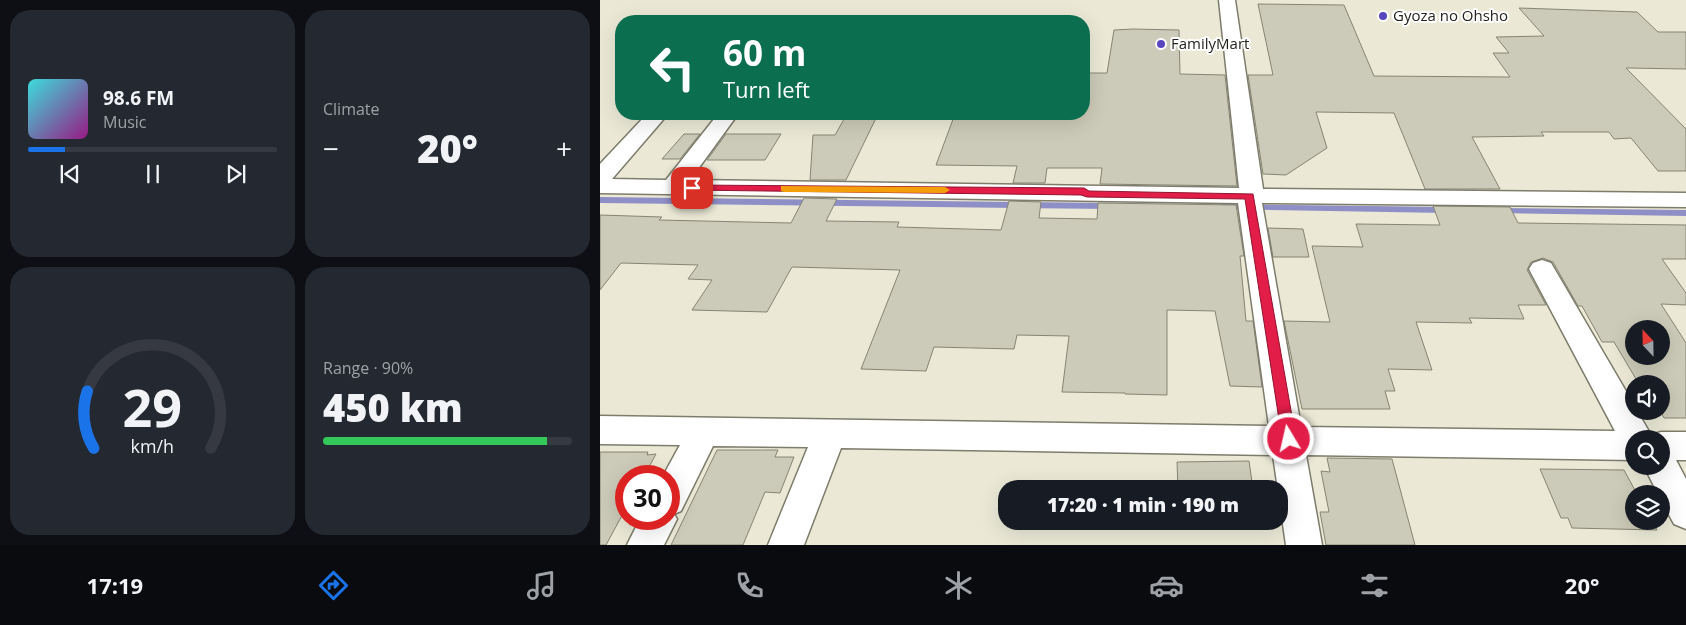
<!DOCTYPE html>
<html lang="en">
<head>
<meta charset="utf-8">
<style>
	body { margin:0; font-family:"Open Sans",sans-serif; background:#242831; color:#f1f3f6; height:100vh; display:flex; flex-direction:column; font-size:19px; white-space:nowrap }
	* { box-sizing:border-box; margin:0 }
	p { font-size:16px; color:#9ea1a6 }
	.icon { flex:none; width:28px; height:28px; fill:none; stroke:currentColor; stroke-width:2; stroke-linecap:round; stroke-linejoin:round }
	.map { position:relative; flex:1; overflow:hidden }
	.side { display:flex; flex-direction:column; gap:10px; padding:10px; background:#0d0f14; width:600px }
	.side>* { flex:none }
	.guide { position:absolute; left:15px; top:15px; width:475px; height:105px; border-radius:20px; box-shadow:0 5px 20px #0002; background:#0b6e4f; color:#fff; overflow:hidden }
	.needle { width:32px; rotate:338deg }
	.controls { position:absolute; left:1025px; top:320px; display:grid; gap:10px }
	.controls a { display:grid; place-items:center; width:45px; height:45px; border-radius:50%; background:#171b24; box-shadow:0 5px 20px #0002; font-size:25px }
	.speed { position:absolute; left:15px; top:465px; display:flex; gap:10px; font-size:25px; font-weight:700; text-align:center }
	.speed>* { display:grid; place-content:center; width:65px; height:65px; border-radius:50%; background:#171b24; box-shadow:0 5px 20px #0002; line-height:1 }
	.speed .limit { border:8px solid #d22; background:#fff; color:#111 }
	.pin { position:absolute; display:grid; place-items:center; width:42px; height:42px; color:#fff; margin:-21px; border-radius:10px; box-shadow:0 2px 8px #0006 }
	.me { position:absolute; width:55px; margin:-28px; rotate:351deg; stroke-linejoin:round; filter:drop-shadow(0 0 4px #0008) }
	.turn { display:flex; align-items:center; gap:18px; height:105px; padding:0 25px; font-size:22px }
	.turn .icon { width:65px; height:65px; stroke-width:2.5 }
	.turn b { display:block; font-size:35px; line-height:42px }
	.big { font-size:38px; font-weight:800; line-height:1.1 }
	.side .card { flex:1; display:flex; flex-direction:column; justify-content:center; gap:8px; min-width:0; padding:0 18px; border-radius:20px; background:#242831 }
	.side .dial { align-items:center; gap:0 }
	.dial svg { height:130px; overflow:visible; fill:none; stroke:#363941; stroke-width:7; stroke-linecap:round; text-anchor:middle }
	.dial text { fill:#f1f3f6; stroke:none }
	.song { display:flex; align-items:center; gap:15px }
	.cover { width:60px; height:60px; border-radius:8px; background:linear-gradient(135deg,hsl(180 70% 55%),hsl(310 70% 35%)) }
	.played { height:5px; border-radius:2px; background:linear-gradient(90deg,#1a73e8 15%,#363941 15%) }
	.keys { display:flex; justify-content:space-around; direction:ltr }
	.heat { display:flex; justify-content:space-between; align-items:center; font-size:28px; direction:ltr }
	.charge { height:8px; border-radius:4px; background:linear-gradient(90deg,#34c759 90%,#363941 0) }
	.side .tiles { flex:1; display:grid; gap:10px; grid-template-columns:repeat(2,1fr) }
	.trip { position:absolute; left:398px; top:480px; width:290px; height:50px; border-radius:20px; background:#171b24; box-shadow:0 5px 20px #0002; font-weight:800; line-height:50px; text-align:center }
	.tabs { display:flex; height:80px; justify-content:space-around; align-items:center; background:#090b0e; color:#9ea1a6 }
	.tabs .icon { width:35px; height:35px }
	.tabs .on { color:#1a73e8 }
	.tabs b { font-size:22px; color:#f1f3f6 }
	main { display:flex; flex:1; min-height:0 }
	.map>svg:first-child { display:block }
</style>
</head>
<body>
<main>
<section class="side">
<div class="tiles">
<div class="card">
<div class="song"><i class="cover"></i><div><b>98.6 FM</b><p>Music</p></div></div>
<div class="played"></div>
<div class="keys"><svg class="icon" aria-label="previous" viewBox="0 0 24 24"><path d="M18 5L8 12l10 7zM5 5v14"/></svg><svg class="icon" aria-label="pause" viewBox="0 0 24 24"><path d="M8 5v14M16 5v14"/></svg><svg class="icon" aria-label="next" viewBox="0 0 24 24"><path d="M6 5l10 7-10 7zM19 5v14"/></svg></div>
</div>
<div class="card"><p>Climate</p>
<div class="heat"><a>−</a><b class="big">20°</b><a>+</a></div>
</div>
<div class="card dial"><svg viewBox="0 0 100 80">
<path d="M14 69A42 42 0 1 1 86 69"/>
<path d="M14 69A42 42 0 0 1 10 34" stroke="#1a73e8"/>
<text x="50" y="56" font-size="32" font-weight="700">29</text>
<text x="50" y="72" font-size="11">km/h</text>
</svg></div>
<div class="card"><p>Range · 90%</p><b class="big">450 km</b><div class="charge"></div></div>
</div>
</section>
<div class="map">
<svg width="1086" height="545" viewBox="0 0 1086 545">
	<rect width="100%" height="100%" fill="#ebe9d6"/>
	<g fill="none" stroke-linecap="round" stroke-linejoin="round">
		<path fill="#8f8fc7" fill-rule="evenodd" d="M 0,197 L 511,203 L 516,206 L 511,209 L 0,203 Z
			M 623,204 L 846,207 L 851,210 L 846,213 L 620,209 L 618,207 L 620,205 Z
			M 898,208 L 1086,210 L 1086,216 L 895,213 L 893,211 L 895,209 Z"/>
	</g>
	<path fill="#cccab8" stroke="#868474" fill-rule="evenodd" d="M 658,4 L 744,5 L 774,76 L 910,77 L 893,53 L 909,53 L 896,37 L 944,36 L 919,8 L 1037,12 L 1058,32 L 1086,32 L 1086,69 L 1026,68 L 1086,129 L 1086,171 L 1058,171 L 1031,138 L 1014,139 L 1009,132 L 941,132 L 944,136 L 872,137 L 900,189 L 825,189 L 794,113 L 716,112 L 727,148 L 686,175 L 663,174 L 648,75 L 673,75 Z
		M 533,29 L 579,30 L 580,74 L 625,75 L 637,186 L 500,184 L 502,168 L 447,168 L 445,183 L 413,183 L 417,166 L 336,165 L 355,114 L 484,114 L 484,73 L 507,73 L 514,30 Z
		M 247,114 L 278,114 L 246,180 L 210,180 L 213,135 L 235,135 Z
		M 84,134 L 100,134 L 80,159 L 62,159 Z
		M 126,134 L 181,134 L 165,160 L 107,160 Z
		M 204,198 L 237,199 L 226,221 L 299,222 L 297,227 L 401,230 L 409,201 L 441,202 L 439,218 L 497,219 L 498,203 L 636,205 L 644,256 L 640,256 L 646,321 L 653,321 L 662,387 L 630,386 L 615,311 L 567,310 L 567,395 L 525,394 L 525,393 L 462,392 L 469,336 L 417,335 L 414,349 L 334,347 L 326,371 L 261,369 L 300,270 L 192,267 L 167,312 L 92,310 L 112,280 L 88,279 L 98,265 L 21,263 L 0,290 L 0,215 L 62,217 L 59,220 L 191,223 Z
		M 833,206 L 910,207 L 918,223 L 1086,225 L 1086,259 L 1062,259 L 1086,293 L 1086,305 L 1061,304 L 1086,343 L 1086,418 L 1064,418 L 1060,411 L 1055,411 L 1061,411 L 1061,384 L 1039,384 L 1014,342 L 1002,342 L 982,306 L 978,306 L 953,262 L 943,258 L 931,262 L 927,270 L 946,305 L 918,305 L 924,319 L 869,318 L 872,323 L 816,322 L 832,370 L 788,369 L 795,391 L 785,391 L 790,409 L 702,409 L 684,321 L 730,322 L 712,246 L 763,247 L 756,224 L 840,225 ZM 1034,329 L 1061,329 L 1061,356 L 1034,356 Z
		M 668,228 L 703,229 L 709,257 L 673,257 Z
		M 117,450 L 178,450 L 175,457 L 194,457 L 180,493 L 165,492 L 143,545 L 71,545 Z
		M 0,452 L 48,452 L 47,455 L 56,454 L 44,476 L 26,476 L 26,508 L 6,545 L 0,545 Z
		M 727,458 L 792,459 L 815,545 L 726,545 L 720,512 L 729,512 L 721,471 L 730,472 Z
		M 649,461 L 653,489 L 578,489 L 577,462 Z
		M 940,469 L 1024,470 L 1037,494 L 1034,494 L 1034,521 L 1052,521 L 1057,530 L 972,528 L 968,518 L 961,518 Z"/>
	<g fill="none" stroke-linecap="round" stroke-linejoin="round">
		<g stroke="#7e7c6b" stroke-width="3">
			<path id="minor" d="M 619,0 L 635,0 L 663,189 L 1086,193 L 1086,207 L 662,203 L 701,427 L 1015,431 L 929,269 L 933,263 L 942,260 L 951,263 L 1034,405 L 1034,411 L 1037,411 L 1051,435 L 1061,432 L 1086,432 L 1086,460 L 1076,460 L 1086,479 L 1086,529 L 1074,524 L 1061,500 L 1061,494 L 1058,494 L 1044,466 L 1061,466 L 1061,439 L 1034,439 L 1034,460 L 706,455 L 722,545 L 686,545 L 673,455 L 241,448 L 204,545 L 168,545 L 208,447 L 113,446 L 81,511 L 74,514 L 77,519 L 64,545 L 27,545 L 40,519 L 69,519 L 69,476 L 63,476 L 80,445 L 0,444 L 0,416 L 669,426 L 638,203 L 0,193 L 0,164 L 47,114 L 68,114 L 12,179 L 66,180 L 118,114 L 138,114 L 90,180 L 639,188 Z"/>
		</g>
		<use href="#minor" fill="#fff" fill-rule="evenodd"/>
	</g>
	<path fill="#e11d48" stroke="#92132f" d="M 92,185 L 484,188 L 489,191 L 653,194 L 696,439 L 694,444 L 689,445 L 684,444 L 682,439 L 645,199 L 487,197 L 481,195 L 88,190 L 88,186 Z"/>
	<path fill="#f59e0b" d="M 181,186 L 345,187 L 350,190 L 345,193 L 184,192 L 181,191 Z"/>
	<g fill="#5847bf" stroke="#fff" stroke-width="2">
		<circle cx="783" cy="16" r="5"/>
		<circle cx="561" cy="44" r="5"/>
	</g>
	<g text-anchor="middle" stroke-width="4" stroke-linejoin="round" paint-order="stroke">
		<g font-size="15" fill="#24231c" stroke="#fff" text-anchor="start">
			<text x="793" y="21">Gyoza no Ohsho</text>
			<text x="571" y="49">FamilyMart</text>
		</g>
	</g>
</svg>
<div class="controls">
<a><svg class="needle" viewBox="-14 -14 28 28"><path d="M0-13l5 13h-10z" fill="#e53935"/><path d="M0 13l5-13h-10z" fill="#9ea1a6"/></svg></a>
<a><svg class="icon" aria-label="sound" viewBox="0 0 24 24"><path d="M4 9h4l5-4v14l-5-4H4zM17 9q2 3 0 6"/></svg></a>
<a><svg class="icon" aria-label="search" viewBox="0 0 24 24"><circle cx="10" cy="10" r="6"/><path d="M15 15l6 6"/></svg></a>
<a><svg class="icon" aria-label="layers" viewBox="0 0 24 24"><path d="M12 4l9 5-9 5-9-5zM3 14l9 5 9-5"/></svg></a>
</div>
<div class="speed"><div class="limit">30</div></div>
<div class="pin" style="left:92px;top:188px;background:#d93025"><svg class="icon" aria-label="arrive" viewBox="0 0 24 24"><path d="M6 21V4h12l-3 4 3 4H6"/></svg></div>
<svg class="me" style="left:689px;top:439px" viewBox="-20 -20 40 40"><circle r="17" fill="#e11d48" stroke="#fff" stroke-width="3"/><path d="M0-11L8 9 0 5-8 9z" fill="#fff"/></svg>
<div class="trip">17:20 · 1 min · 190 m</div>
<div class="guide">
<div class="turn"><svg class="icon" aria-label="left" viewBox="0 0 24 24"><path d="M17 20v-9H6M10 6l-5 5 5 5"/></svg><div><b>60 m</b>Turn left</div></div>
</div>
</div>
</main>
<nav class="tabs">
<b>17:19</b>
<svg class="icon on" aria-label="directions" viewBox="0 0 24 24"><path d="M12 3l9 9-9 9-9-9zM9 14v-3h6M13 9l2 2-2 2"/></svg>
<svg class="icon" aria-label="music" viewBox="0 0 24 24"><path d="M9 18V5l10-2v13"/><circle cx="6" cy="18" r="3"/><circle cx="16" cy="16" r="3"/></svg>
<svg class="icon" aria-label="phone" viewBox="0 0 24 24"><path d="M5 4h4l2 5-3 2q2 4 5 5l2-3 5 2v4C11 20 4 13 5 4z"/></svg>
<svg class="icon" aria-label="climate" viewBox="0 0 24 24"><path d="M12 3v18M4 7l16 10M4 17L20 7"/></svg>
<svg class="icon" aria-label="car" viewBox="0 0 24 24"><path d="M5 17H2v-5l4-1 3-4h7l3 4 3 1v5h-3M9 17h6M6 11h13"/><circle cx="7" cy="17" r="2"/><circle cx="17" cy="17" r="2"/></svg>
<svg class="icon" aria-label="filters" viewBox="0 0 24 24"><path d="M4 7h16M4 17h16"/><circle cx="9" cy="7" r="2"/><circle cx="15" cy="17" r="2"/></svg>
<b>20°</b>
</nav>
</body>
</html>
